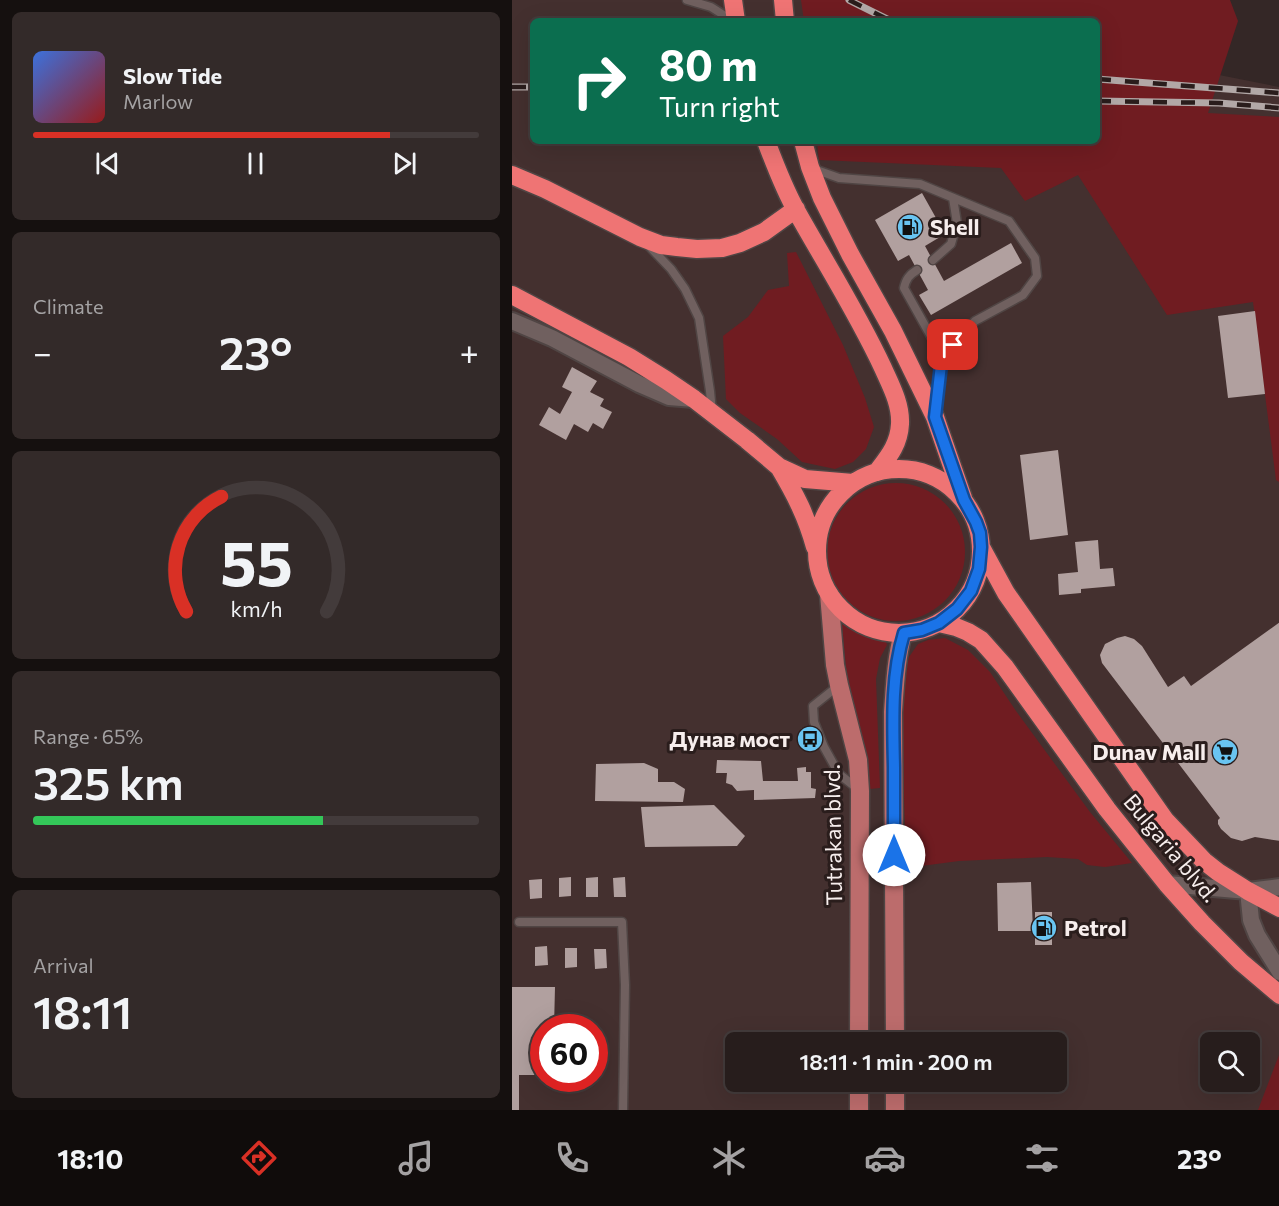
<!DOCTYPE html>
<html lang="en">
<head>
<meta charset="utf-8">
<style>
	body { margin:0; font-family:Commissioner,sans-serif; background:#332a29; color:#f1f3f6; height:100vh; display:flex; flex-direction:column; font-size:22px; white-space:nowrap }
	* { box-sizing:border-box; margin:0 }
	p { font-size:20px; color:#a4a2a3 }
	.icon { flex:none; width:33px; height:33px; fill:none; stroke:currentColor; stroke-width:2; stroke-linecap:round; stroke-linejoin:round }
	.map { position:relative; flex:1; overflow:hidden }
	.side { display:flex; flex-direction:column; gap:12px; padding:12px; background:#15100f; width:512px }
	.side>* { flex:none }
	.guide { position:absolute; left:18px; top:18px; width:570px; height:126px; border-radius:9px; box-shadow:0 6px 24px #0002,0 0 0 2px #433b3b; background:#0b6e4f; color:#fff; overflow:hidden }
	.tools { position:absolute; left:688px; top:1032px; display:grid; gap:12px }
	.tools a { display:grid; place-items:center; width:60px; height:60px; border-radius:9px; background:#271d1c; box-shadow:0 6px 24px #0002,0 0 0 2px #433b3b; font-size:30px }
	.speed { position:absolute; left:18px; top:1014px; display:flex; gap:12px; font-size:30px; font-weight:700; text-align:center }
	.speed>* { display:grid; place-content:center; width:78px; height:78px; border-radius:50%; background:#271d1c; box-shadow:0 6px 24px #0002,0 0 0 2px #433b3b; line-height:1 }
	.speed .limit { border:9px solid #d22; background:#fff; color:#111 }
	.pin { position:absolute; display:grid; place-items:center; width:51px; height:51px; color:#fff; margin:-26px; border-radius:12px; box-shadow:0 3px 9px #0006 }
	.me { position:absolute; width:66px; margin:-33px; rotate:0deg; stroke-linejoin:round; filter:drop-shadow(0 0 4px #0008) }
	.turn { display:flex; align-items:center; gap:21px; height:126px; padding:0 30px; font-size:27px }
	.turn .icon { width:78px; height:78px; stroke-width:2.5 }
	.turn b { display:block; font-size:42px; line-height:51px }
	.big { font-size:45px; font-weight:600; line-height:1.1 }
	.side .widget { flex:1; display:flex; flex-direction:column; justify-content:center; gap:9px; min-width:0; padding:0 21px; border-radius:9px; background:#332a29 }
	.side .dial { align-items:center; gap:0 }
	.dial svg { height:156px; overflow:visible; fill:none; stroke:#433b3b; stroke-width:7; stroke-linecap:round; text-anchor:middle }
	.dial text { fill:#f1f3f6; stroke:none }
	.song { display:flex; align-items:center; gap:18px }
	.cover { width:72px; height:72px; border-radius:9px; background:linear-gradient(135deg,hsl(220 70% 55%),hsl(0 70% 35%)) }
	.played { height:6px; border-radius:3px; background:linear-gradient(90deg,#d93025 80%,#433b3b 80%) }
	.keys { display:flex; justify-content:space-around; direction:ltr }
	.heat { display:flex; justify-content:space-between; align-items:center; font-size:33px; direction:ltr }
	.charge { height:9px; border-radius:4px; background:linear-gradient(90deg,#34c759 65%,#433b3b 0) }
	.trip { position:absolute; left:213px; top:1032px; width:342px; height:60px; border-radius:9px; background:#271d1c; box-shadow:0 6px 24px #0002,0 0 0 2px #433b3b; font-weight:600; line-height:60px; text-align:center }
	.menu { display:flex; height:96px; justify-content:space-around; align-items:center; background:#100c0b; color:#a4a2a3 }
	.menu .icon { width:42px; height:42px }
	.menu .current { color:#d93025 }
	.menu b { font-size:27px; color:#f1f3f6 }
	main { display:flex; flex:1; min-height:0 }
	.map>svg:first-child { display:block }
</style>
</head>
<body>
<main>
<section class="side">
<div class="widget">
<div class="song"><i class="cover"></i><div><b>Slow Tide</b><p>Marlow</p></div></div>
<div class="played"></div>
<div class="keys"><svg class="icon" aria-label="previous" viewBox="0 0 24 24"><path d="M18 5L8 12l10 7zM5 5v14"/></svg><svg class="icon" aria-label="pause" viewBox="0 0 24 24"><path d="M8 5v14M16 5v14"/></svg><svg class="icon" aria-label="next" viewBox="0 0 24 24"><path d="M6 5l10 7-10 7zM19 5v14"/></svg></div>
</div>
<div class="widget"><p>Climate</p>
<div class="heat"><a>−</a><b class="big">23°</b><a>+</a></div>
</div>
<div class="widget dial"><svg viewBox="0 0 100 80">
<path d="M14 69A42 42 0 1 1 86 69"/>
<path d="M14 69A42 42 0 0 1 32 10" stroke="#d93025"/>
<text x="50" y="56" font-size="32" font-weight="700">55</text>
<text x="50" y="72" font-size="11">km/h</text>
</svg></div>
<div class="widget"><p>Range · 65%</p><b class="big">325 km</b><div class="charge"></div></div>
<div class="widget"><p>Arrival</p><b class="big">18:11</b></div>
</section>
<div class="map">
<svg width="768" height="1110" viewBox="0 0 768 1110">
	<rect width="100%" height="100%" fill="#342726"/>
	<path fill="#44302f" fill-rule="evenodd" d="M 0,0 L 467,0 L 531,21 L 21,21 L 21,141 L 585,141 L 682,70 L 767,87 L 767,1110 L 0,1110 ZM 32,1028 L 82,1028 L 82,1078 L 32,1078 ZM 224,1042 L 544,1042 L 544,1082 L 224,1082 ZM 699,1042 L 738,1042 L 738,1082 L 699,1082 Z"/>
	<path fill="#701c21" d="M 289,0 L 718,0 L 726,21 L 696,113 L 767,117 L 767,482 L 764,480 L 741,302 L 655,315 L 566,175 L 513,201 L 489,168 L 307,160 L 305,141 L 585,141 L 585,21 L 292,21 Z
		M 284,252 L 331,345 L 353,398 L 362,427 L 354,449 L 341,462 L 323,469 L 290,462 L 265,439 L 228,413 L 214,399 L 211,336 L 236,317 L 256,290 L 277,286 L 275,253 Z
		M315 552a69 69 0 1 1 138 0a69 69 0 1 1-138 0Z
		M 334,623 L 351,634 L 374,642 L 375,645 L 368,658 L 364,679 L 368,788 L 358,789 L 355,755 L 338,709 L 330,625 Z
		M 433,638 L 456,650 L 478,672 L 504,711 L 578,812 L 620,863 L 593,867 L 575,865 L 566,859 L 535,857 L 447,861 L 394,868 L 390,726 L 391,681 L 397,657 L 406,644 L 416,640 Z
		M 767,1055 L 767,1110 L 746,1110 Z"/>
	<path fill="#b1a09f" d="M 410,193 L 433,234 L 413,246 L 432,281 L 499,243 L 510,263 L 419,315 L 407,295 L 416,290 L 397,255 L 386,261 L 363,220 Z
		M 743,311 L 753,394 L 716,398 L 706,316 Z
		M 60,367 L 85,381 L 78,392 L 92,399 L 88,406 L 100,412 L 91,429 L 81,423 L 76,432 L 62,424 L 54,440 L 27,425 L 37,407 L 48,414 L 60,392 L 50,387 Z
		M 546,450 L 556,535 L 518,540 L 508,455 Z
		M 586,540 L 588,569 L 601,568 L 603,586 L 569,589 L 569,593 L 547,595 L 546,574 L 566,572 L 563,542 Z
		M 768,622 L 768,841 L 743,837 L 730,841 L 719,838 L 709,829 L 706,824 L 706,820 L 708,818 L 590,663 L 588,655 L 593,644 L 605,638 L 613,636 L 622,639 L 630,646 L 656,687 L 672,676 L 679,686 Z
		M 205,760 L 249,761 L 251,781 L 286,781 L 285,768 L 294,767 L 294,772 L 299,772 L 299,788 L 304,789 L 303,798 L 242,800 L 242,790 L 225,791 L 220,785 L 214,783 L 215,773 L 204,773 Z
		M 132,763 L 146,769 L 146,782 L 162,782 L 173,789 L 171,802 L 83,801 L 84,764 Z
		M 202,805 L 233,836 L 225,846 L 133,847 L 129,807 Z
		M 59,877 L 59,896 L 47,897 L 47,878 Z
		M 86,877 L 86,897 L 74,897 L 74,878 Z
		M 113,877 L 114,897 L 102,897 L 101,878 Z
		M 30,879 L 30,898 L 18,899 L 17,880 Z
		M 519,882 L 521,931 L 486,931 L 485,883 Z
		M 523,912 L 540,912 L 540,945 L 523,945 Z
		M 35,946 L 36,965 L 23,966 L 23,947 Z
		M 53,948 L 65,948 L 65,967 L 53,968 Z
		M 82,949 L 94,949 L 95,968 L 83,969 Z
		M 0,987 L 43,987 L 42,1028 L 32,1028 L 32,1075 L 7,1075 L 7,1110 L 0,1110 Z"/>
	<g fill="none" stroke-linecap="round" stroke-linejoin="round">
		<g stroke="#504544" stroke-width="11">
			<path id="lane" d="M 175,0 L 199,7 L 221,21
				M 299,168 L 327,178 L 408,184 L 497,221 L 523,258 L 525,276 L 511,295 L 463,321 L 430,356 L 424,411
				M 136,245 L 159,269 L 173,289 L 187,318 L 198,391 L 200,412
				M 421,260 L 439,244 L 445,223 L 441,198
				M 405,270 C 397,275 394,279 392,288 L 430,356
				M 326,686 L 301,706 L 302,722 L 312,747 L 327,774 L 346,789
				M 7,922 L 110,922 L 113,985 L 111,1110"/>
		</g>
		<g stroke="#504544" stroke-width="20">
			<path id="street" d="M 0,321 L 40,338 L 127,384 L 157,397 L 182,399
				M 655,884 L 736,891 L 768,887
				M 736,891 L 739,920 L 745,935 L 768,972"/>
		</g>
		<g stroke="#504544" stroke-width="21">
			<path id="primary" d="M 317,594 L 323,665 L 327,685 L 346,760 L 348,791 L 347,1042
				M 383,1042 L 381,712 C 383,685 384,659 391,633
				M 347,1082 L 347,1110
				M 383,1082 L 383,1110"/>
		</g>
		<g stroke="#504544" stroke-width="21">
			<path id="highway" d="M 221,0 L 224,21
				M 271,0 L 273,21
				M 254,141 C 263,165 272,189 285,212 C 314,264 346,314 371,368 C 379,386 389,404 388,424 C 387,444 377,456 365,472
				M 291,141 L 298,167 L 310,198 L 338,254 L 381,331 L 423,417 L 451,498
				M 0,175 L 33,189 L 128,237 L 149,245 L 165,247 L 185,249 L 210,248 L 228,243 L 252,232 L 284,209
				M 0,295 L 117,357 L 154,380 L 182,399 L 235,440 L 267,467 L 293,479 L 341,483
				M 267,467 C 283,494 295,517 303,547
				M305 551a82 82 0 1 1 164 0a82 82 0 1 1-164 0Z
				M 469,547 L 494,593 L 653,820 L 692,861 L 706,872 L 736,891 L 768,908
				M 427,623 L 444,627 L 456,632 L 469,640 L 493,667 L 595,809 L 655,884 L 690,923 L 729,962 L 768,995"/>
		</g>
		<use href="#lane" stroke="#70605f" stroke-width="8"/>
		<use href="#street" stroke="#70605f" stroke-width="16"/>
		<use href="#primary" stroke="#bc6c6c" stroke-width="18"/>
		<use href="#highway" stroke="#ef7474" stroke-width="18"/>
		<g stroke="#b2a8a7" stroke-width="7">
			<path id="rail" d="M 337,0 L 379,21
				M 585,79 L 768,93
				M 0,87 L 21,87
				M 585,101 L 707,103 L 768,108"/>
		</g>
		<use href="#rail" stroke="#2a1d1c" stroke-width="4.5" stroke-dasharray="14" stroke-linecap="butt"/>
	</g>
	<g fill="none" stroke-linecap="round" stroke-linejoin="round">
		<g stroke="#114b97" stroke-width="15">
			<path id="route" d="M 382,855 C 382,825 382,796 382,767 C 381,722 379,676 392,633 L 410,630 L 427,623 L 445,609 L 459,591 L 467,569 L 469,547 L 468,533 L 464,522 L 452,500 L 423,417 L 430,356 L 441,345"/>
		</g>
		<use href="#route" stroke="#1a73e8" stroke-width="10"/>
	</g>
	<defs>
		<g id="fuel-disc" transform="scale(1.35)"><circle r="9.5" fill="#69c4f1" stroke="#2a1d1c"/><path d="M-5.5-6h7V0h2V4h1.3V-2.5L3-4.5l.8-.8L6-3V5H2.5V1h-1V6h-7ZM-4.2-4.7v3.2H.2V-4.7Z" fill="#111"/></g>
		<g id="bus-disc" transform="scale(1.35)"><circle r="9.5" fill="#69c4f1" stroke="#2a1d1c"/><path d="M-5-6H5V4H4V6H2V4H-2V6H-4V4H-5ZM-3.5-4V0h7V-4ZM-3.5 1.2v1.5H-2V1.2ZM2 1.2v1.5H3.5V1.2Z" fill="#111"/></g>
		<g id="supermarket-disc" transform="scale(1.35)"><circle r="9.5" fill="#69c4f1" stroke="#2a1d1c"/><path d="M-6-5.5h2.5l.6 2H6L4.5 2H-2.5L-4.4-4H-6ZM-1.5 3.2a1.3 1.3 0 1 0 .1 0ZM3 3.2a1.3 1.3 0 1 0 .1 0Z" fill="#111"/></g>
	</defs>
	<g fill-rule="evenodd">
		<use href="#fuel-disc" x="398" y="227"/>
		<use href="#bus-disc" x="298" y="739"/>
		<use href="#supermarket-disc" x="713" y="752"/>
		<use href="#fuel-disc" x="532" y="928"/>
	</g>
	<g text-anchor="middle" stroke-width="6" stroke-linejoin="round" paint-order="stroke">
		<g font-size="22" font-weight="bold" fill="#f7eeed" stroke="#2a1d1c" text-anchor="start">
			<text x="418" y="235">Shell</text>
			<text x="278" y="747" text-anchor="end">Дунав мост</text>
			<text x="694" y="760" text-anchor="end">Dunav Mall</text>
			<text x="552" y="936">Petrol</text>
		</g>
		<g font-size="22" fill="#f7eeed" stroke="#2a1d1c">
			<text transform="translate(321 835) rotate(-91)" y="8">Tutrakan blvd.</text>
			<text transform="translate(659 848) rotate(50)" y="8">Bulgaria blvd.</text>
		</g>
	</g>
</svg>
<div class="tools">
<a><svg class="icon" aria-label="search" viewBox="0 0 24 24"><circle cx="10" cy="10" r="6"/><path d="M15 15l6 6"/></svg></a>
</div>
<div class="speed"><div class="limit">60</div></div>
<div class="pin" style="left:441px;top:345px;background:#d93025"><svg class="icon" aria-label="arrive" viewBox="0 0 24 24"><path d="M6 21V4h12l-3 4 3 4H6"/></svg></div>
<svg class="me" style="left:382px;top:855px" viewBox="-20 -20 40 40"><circle r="19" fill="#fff"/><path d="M0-13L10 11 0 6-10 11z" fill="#1a73e8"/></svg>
<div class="trip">18:11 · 1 min · 200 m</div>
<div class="guide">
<div class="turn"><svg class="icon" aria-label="right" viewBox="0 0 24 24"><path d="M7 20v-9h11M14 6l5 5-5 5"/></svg><div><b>80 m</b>Turn right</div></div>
</div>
</div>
</main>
<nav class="menu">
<b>18:10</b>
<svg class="icon current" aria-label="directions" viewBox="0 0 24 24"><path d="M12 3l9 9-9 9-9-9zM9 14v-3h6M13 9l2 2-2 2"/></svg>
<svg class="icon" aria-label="music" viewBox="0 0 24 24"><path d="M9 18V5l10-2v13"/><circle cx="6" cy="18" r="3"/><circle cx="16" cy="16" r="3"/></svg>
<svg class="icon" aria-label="phone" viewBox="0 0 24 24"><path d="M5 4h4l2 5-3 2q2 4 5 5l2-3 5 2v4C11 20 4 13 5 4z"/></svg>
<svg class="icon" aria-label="climate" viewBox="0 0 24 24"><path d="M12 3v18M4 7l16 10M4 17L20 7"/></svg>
<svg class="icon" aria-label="car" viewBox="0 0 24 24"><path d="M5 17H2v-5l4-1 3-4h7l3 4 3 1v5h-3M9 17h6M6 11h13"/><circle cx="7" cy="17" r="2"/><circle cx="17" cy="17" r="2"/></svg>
<svg class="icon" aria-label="filters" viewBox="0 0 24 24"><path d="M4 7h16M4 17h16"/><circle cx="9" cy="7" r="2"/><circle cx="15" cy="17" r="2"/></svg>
<b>23°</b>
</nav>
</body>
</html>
